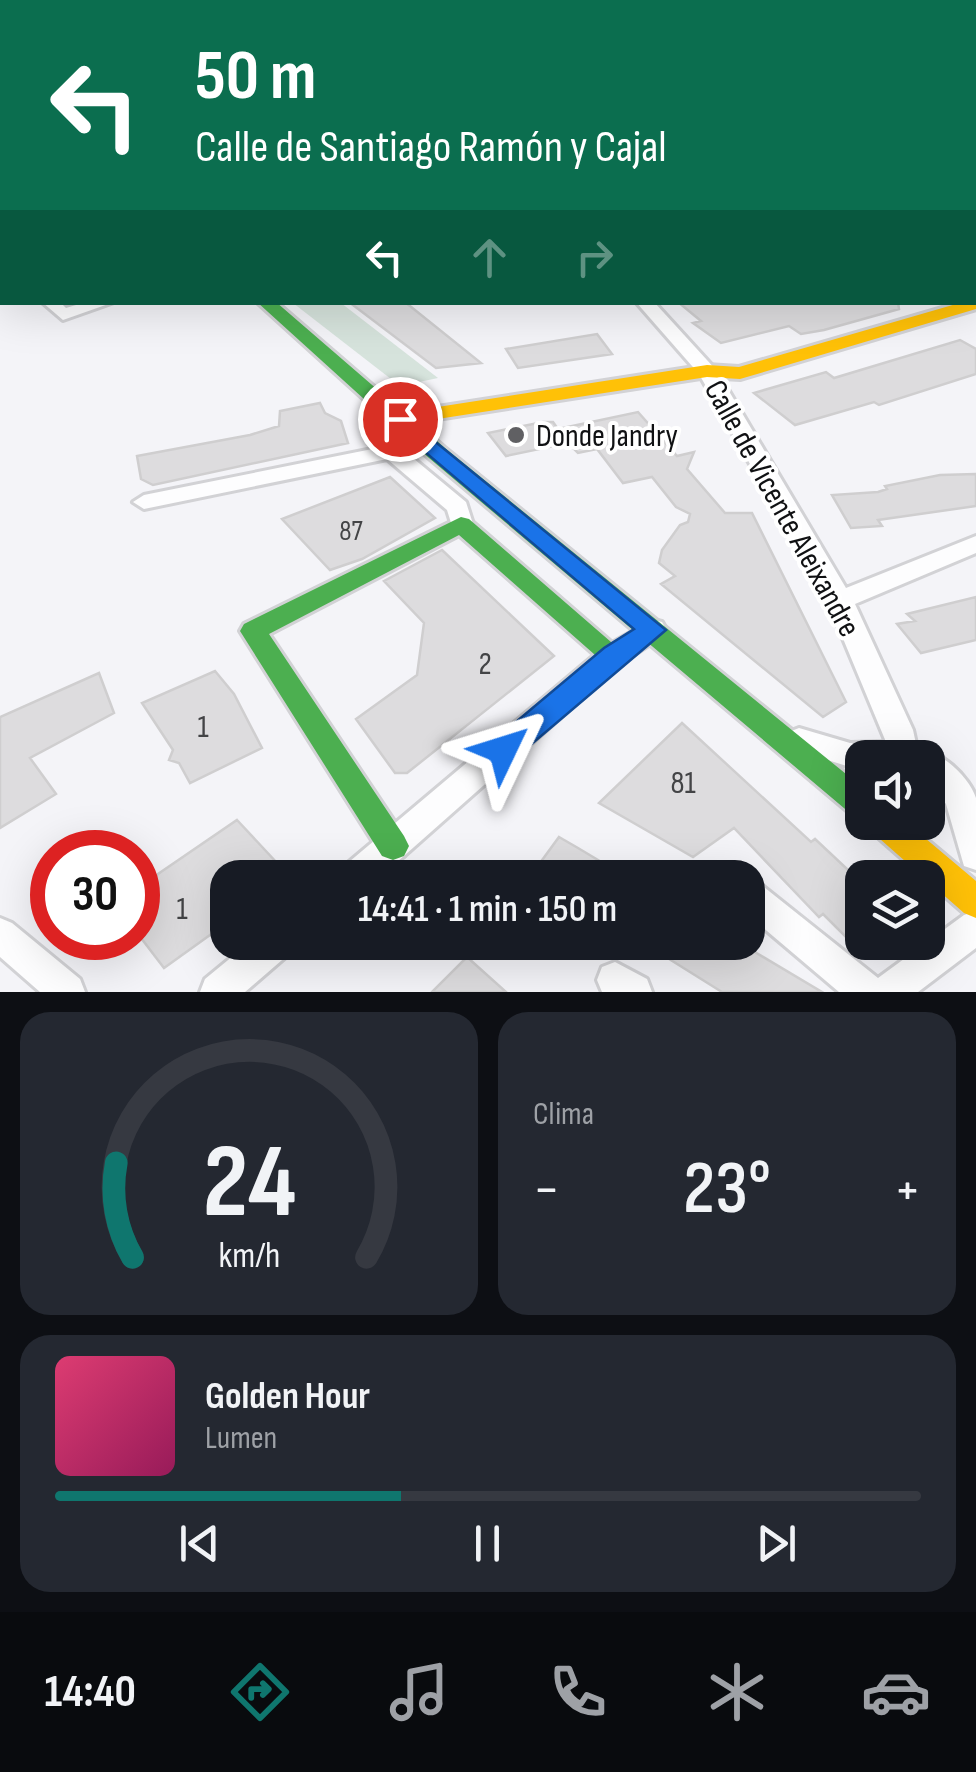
<!DOCTYPE html>
<html lang="es">
<head>
<meta charset="utf-8">
<style>
	body { margin:0; font-family:"Sofia Sans Condensed",sans-serif; background:#242831; color:#f1f3f6; height:100vh; display:flex; flex-direction:column; font-size:38px; white-space:nowrap }
	* { box-sizing:border-box; margin:0 }
	p { font-size:32px; color:#9ea1a6 }
	.icon { flex:none; width:55px; height:55px; fill:none; stroke:currentColor; stroke-width:2; stroke-linecap:round; stroke-linejoin:round }
	.map { position:relative; height:992px; overflow:hidden }
	.drawer { display:flex; flex-direction:column; gap:20px; padding:20px; background:#0d0f14; flex:1 }
	.drawer>* { flex:none }
	.top-card { position:absolute; left:0px; top:0px; width:978px; height:305px; box-shadow:0 10px 40px #0002; background:#0b6e4f; color:#fff; overflow:hidden }
	.controls { position:absolute; left:845px; top:740px; display:grid; gap:20px }
	.controls a { display:grid; place-items:center; width:100px; height:100px; border-radius:20px; background:#171b24; box-shadow:0 10px 40px #0002; font-size:50px }
	.speed { position:absolute; left:30px; top:830px; display:flex; gap:20px; font-size:50px; font-weight:700; text-align:center }
	.speed>* { display:grid; place-content:center; width:130px; height:130px; border-radius:50%; background:#171b24; box-shadow:0 10px 40px #0002; line-height:1 }
	.speed .limit { border:15px solid #d22; background:#fff; color:#111 }
	.pin { position:absolute; display:grid; place-items:center; width:85px; height:85px; color:#fff; margin:-42px; border:5px solid #fff; border-radius:50%; box-shadow:0 2px 10px #0007 }
	.me { position:absolute; width:110px; margin:-55px; rotate:49deg; stroke-linejoin:round; filter:drop-shadow(0 0 8px #0008) }
	.turn { display:flex; align-items:center; gap:35px; height:210px; padding:0 30px; font-size:45px }
	.turn .icon { width:130px; height:130px; stroke-width:2.5 }
	.turn b { display:block; font-size:70px; line-height:85px }
	.lanes { display:flex; align-items:center; height:95px; padding:0 30px; background:#0003; justify-content:center; gap:50px; direction:ltr }
	.lanes .off { opacity:.35 }
	.big { font-size:75px; font-weight:600; line-height:1.1 }
	.drawer .widget { flex:1; display:flex; flex-direction:column; justify-content:center; gap:15px; min-width:0; padding:0 35px; border-radius:30px; background:#242831 }
	.drawer .dial { align-items:center; gap:0 }
	.dial svg { height:260px; overflow:visible; fill:none; stroke:#363941; stroke-width:7; stroke-linecap:round; text-anchor:middle }
	.dial text { fill:#f1f3f6; stroke:none }
	.song { display:flex; align-items:center; gap:30px }
	.cover { width:120px; height:120px; border-radius:15px; background:linear-gradient(135deg,hsl(340 70% 55%),hsl(330 70% 35%)) }
	.played { height:10px; border-radius:5px; background:linear-gradient(90deg,#0f766e 40%,#363941 40%) }
	.keys { display:flex; justify-content:space-around; direction:ltr }
	.heat { display:flex; justify-content:space-between; align-items:center; font-size:55px; direction:ltr }
	.drawer .tiles { flex:1; display:grid; gap:20px; grid-template-columns:1fr 1fr }
	.widget:last-child { grid-column:span 2 }
	.trip { position:absolute; left:210px; top:860px; width:555px; height:100px; border-radius:30px; background:#171b24; box-shadow:0 10px 40px #0002; font-weight:600; line-height:100px; text-align:center }
	.tab-bar { display:flex; height:160px; justify-content:space-around; align-items:center; background:#090b0e; color:#9ea1a6 }
	.tab-bar .icon { width:70px; height:70px }
	.tab-bar .selected { color:#0f766e }
	.tab-bar b { font-size:45px; color:#f1f3f6 }
	.map>svg:first-child { display:block }
</style>
</head>
<body>
<div class="map">
<svg width="976" height="992" viewBox="0 0 976 992">
	<rect width="100%" height="100%" fill="#f4f4f8"/>
	<path fill="#d6e3dc" d="M 293,303 L 341,303 L 438,378 L 400,386 Z"/>
	<path fill="#dddcde" stroke="#cfcecf" stroke-width="2.5" d="M 349,302 L 405,302 L 481,363 L 436,368 Z
		M 678,302 L 898,302 L 899,309 L 824,330 L 801,334 L 789,326 L 721,343 L 693,323 L 701,321 Z
		M 597,334 L 612,354 L 518,368 L 506,349 Z
		M 960,340 L 976,349 L 976,374 L 879,405 L 874,402 L 795,425 L 754,393 L 826,372 L 834,378 Z
		M 320,403 L 325,413 L 341,421 L 348,443 L 153,485 L 141,479 L 137,456 L 250,435 L 279,426 L 280,411 Z
		M 638,412 L 677,456 L 694,452 L 687,469 L 725,513 L 752,513 L 846,702 L 823,717 L 661,584 L 675,576 L 659,563 L 662,550 L 680,525 L 688,522 L 690,514 L 676,507 L 652,477 L 623,483 L 597,449 L 578,453 L 568,443 L 506,456 L 488,433 L 543,422 L 553,422 L 558,429 Z
		M 976,474 L 976,506 L 878,520 L 882,526 L 851,528 L 832,495 L 878,492 L 887,489 L 885,486 L 940,475 Z
		M 390,477 L 435,518 L 362,559 L 330,570 L 282,519 Z
		M 442,550 L 554,656 L 407,773 L 395,773 L 356,719 L 417,675 L 424,623 L 384,581 Z
		M 976,597 L 976,640 L 921,653 L 897,624 L 915,621 L 907,614 Z
		M 215,671 L 234,694 L 262,748 L 190,783 L 179,763 L 169,760 L 173,750 L 142,703 Z
		M 99,673 L 114,713 L 30,758 L 56,794 L 0,828 L 0,717 Z
		M 682,723 L 811,842 L 815,839 L 862,883 L 862,953 L 823,914 L 819,917 L 734,828 L 693,857 L 599,803 Z
		M 237,820 L 291,878 L 228,878 L 228,922 L 164,968 L 138,934 L 138,893 L 158,874 Z
		M 559,837 L 578,848 L 628,878 L 529,878 Z
		M 642,942 L 738,942 L 822,992 L 722,992 Z
		M 467,957 L 506,992 L 432,992 Z"/>
	<g fill="none" stroke-linecap="round" stroke-linejoin="round">
		<g stroke="#d2d2d5" stroke-width="6">
			<path id="street" d="M 189,0 L 185,2 L 175,1 L 175,0 Z
				M 0,75 L 2,75 L 2,83 L 0,83 Z
				M 0,104 L 2,104 L 2,114 L 0,113 Z
				M 975,108 L 976,109 L 976,117 L 975,116 Z
				M 975,189 L 976,189 L 976,197 L 975,197 Z
				M 0,198 L 2,198 L 2,206 L 0,206 Z
				M 975,241 L 976,241 L 976,251 L 975,251 Z
				M 42,302 L 60,302 L 66,308 L 86,302 L 114,302 L 63,320 Z
				M 636,302 L 654,302 L 717,371 L 846,588 L 976,536 L 976,553 L 855,604 L 913,730 L 918,753 C 938,746 970,778 976,798 C 976,820 976,849 976,870 L 964,866 L 946,804 L 928,782 L 928,758 L 862,758 L 862,767 L 850,767 L 789,748 L 784,740 L 789,732 L 799,728 L 850,743 L 886,742 L 827,600 L 699,374 Z
				M 427,438 L 434,440 L 438,444 L 434,448 L 408,454 L 466,502 L 473,524 L 469,529 L 453,529 L 447,510 L 387,459 L 144,509 L 133,502 L 144,495 Z
				M 653,620 L 662,622 L 666,629 L 662,636 L 623,662 L 379,878 L 339,878 L 343,867 L 603,648 Z
				M 748,880 L 760,884 L 878,978 L 964,915 L 976,911 L 976,948 L 918,992 L 839,992 L 748,915 Z
				M 0,918 L 12,923 L 80,979 L 85,992 L 40,992 L 0,957 Z
				M 250,942 L 294,942 L 289,954 L 245,992 L 200,992 L 205,979 Z
				M 615,962 L 647,979 L 652,992 L 602,992 L 597,980 L 602,967 Z"/>
		</g>
		<g stroke="#d2d2d5" stroke-width="6">
			<path id="fast" d="M 257,302 L 276,302 L 445,448 L 862,787 L 862,818 L 851,814 L 429,458 Z
				M 461,517 L 469,519 L 626,655 L 623,662 L 613,665 L 603,662 L 459,535 L 269,634 L 404,836 L 409,846 L 404,856 L 393,860 L 382,856 L 240,631 L 244,624 Z"/>
		</g>
		<g stroke="#d2d2d5" stroke-width="6">
			<path id="slow" d="M 0,90 L 2,90 L 2,98 L 0,98 Z
				M 976,299 L 976,309 L 740,379 L 707,377 L 399,425 L 389,419 L 399,413 L 707,365 L 739,367 L 963,302 L 975,302 Z
				M 867,822 L 906,822 L 976,881 L 976,918 L 964,913 L 872,832 Z"/>
		</g>
		<use href="#street" fill="#fdfdfe" fill-rule="evenodd"/>
		<use href="#fast" fill="#4caf50" fill-rule="evenodd"/>
		<use href="#slow" fill="#ffc107" fill-rule="evenodd"/>
	</g>
	<path fill="#1a73e8" stroke="#114b97" stroke-width="2.5" d="M 400,413 L 666,630 L 514,759 L 503,763 L 492,759 L 488,750 L 492,742 L 604,648 L 634,629 L 392,424 L 389,419 Z"/>
	<circle fill="#606063" stroke="#fff" stroke-width="4" cx="516" cy="435" r="10"/>
	<g text-anchor="middle" stroke-width="8" stroke-linejoin="round" paint-order="stroke">
		<g font-size="28" fill="#434446">
			<text x="351" y="540">87</text>
		</g>
		<g font-size="32" fill="#101113" stroke="#fff" text-anchor="start">
			<text x="536" y="446">Donde Jandry</text>
		</g>
		<g font-size="32" fill="#101113" stroke="#fff">
			<text transform="translate(783 508) rotate(61)" y="11">Calle de Vicente Aleixandre</text>
		</g>
		<g font-size="32" fill="#434446">
			<text x="485" y="674">2</text>
			<text x="203" y="737">1</text>
			<text x="683" y="793">81</text>
			<text x="182" y="919">1</text>
		</g>
	</g>
</svg>
<div class="controls">
<a><svg class="icon" aria-label="sound" viewBox="0 0 24 24"><path d="M4 9h4l5-4v14l-5-4H4zM17 9q2 3 0 6"/></svg></a>
<a><svg class="icon" aria-label="layers" viewBox="0 0 24 24"><path d="M12 4l9 5-9 5-9-5zM3 14l9 5 9-5"/></svg></a>
</div>
<div class="speed"><div class="limit">30</div></div>
<div class="pin" style="left:400px;top:419px;background:#d93025"><svg class="icon" aria-label="arrive" viewBox="0 0 24 24"><path d="M6 21V4h12l-3 4 3 4H6"/></svg></div>
<svg class="me" style="left:503px;top:750px" viewBox="-20 -20 40 40"><path d="M0-17L14 15 0 8-14 15z" fill="#1a73e8" stroke="#fff" stroke-width="4"/></svg>
<div class="trip">14:41 · 1 min · 150 m</div>
<div class="top-card">
<div class="turn"><svg class="icon" aria-label="left" viewBox="0 0 24 24"><path d="M17 20v-9H6M10 6l-5 5 5 5"/></svg><div><b>50 m</b>Calle de Santiago Ramón y Cajal</div></div>
<div class="lanes"><svg class="icon" aria-label="left" viewBox="0 0 24 24"><path d="M17 20v-9H6M10 6l-5 5 5 5"/></svg><svg class="icon off" aria-label="ahead" viewBox="0 0 24 24"><path d="M12 20V5M6 11l6-6 6 6"/></svg><svg class="icon off" aria-label="right" viewBox="0 0 24 24"><path d="M7 20v-9h11M14 6l5 5-5 5"/></svg></div>
</div>
</div>
<section class="drawer">
<div class="tiles">
<div class="widget dial"><svg viewBox="0 0 100 80">
<path d="M14 69A42 42 0 1 1 86 69"/>
<path d="M14 69A42 42 0 0 1 9 40" stroke="#0f766e"/>
<text x="50" y="56" font-size="32" font-weight="700">24</text>
<text x="50" y="72" font-size="11">km/h</text>
</svg></div>
<div class="widget"><p>Clima</p>
<div class="heat"><a>−</a><b class="big">23°</b><a>+</a></div>
</div>
<div class="widget">
<div class="song"><i class="cover"></i><div><b>Golden Hour</b><p>Lumen</p></div></div>
<div class="played"></div>
<div class="keys"><svg class="icon" aria-label="previous" viewBox="0 0 24 24"><path d="M18 5L8 12l10 7zM5 5v14"/></svg><svg class="icon" aria-label="pause" viewBox="0 0 24 24"><path d="M8 5v14M16 5v14"/></svg><svg class="icon" aria-label="next" viewBox="0 0 24 24"><path d="M6 5l10 7-10 7zM19 5v14"/></svg></div>
</div>
</div>
</section>
<nav class="tab-bar">
<b>14:40</b>
<svg class="icon selected" aria-label="directions" viewBox="0 0 24 24"><path d="M12 3l9 9-9 9-9-9zM9 14v-3h6M13 9l2 2-2 2"/></svg>
<svg class="icon" aria-label="music" viewBox="0 0 24 24"><path d="M9 18V5l10-2v13"/><circle cx="6" cy="18" r="3"/><circle cx="16" cy="16" r="3"/></svg>
<svg class="icon" aria-label="phone" viewBox="0 0 24 24"><path d="M5 4h4l2 5-3 2q2 4 5 5l2-3 5 2v4C11 20 4 13 5 4z"/></svg>
<svg class="icon" aria-label="climate" viewBox="0 0 24 24"><path d="M12 3v18M4 7l16 10M4 17L20 7"/></svg>
<svg class="icon" aria-label="car" viewBox="0 0 24 24"><path d="M5 17H2v-5l4-1 3-4h7l3 4 3 1v5h-3M9 17h6M6 11h13"/><circle cx="7" cy="17" r="2"/><circle cx="17" cy="17" r="2"/></svg>
</nav>
</body>
</html>
